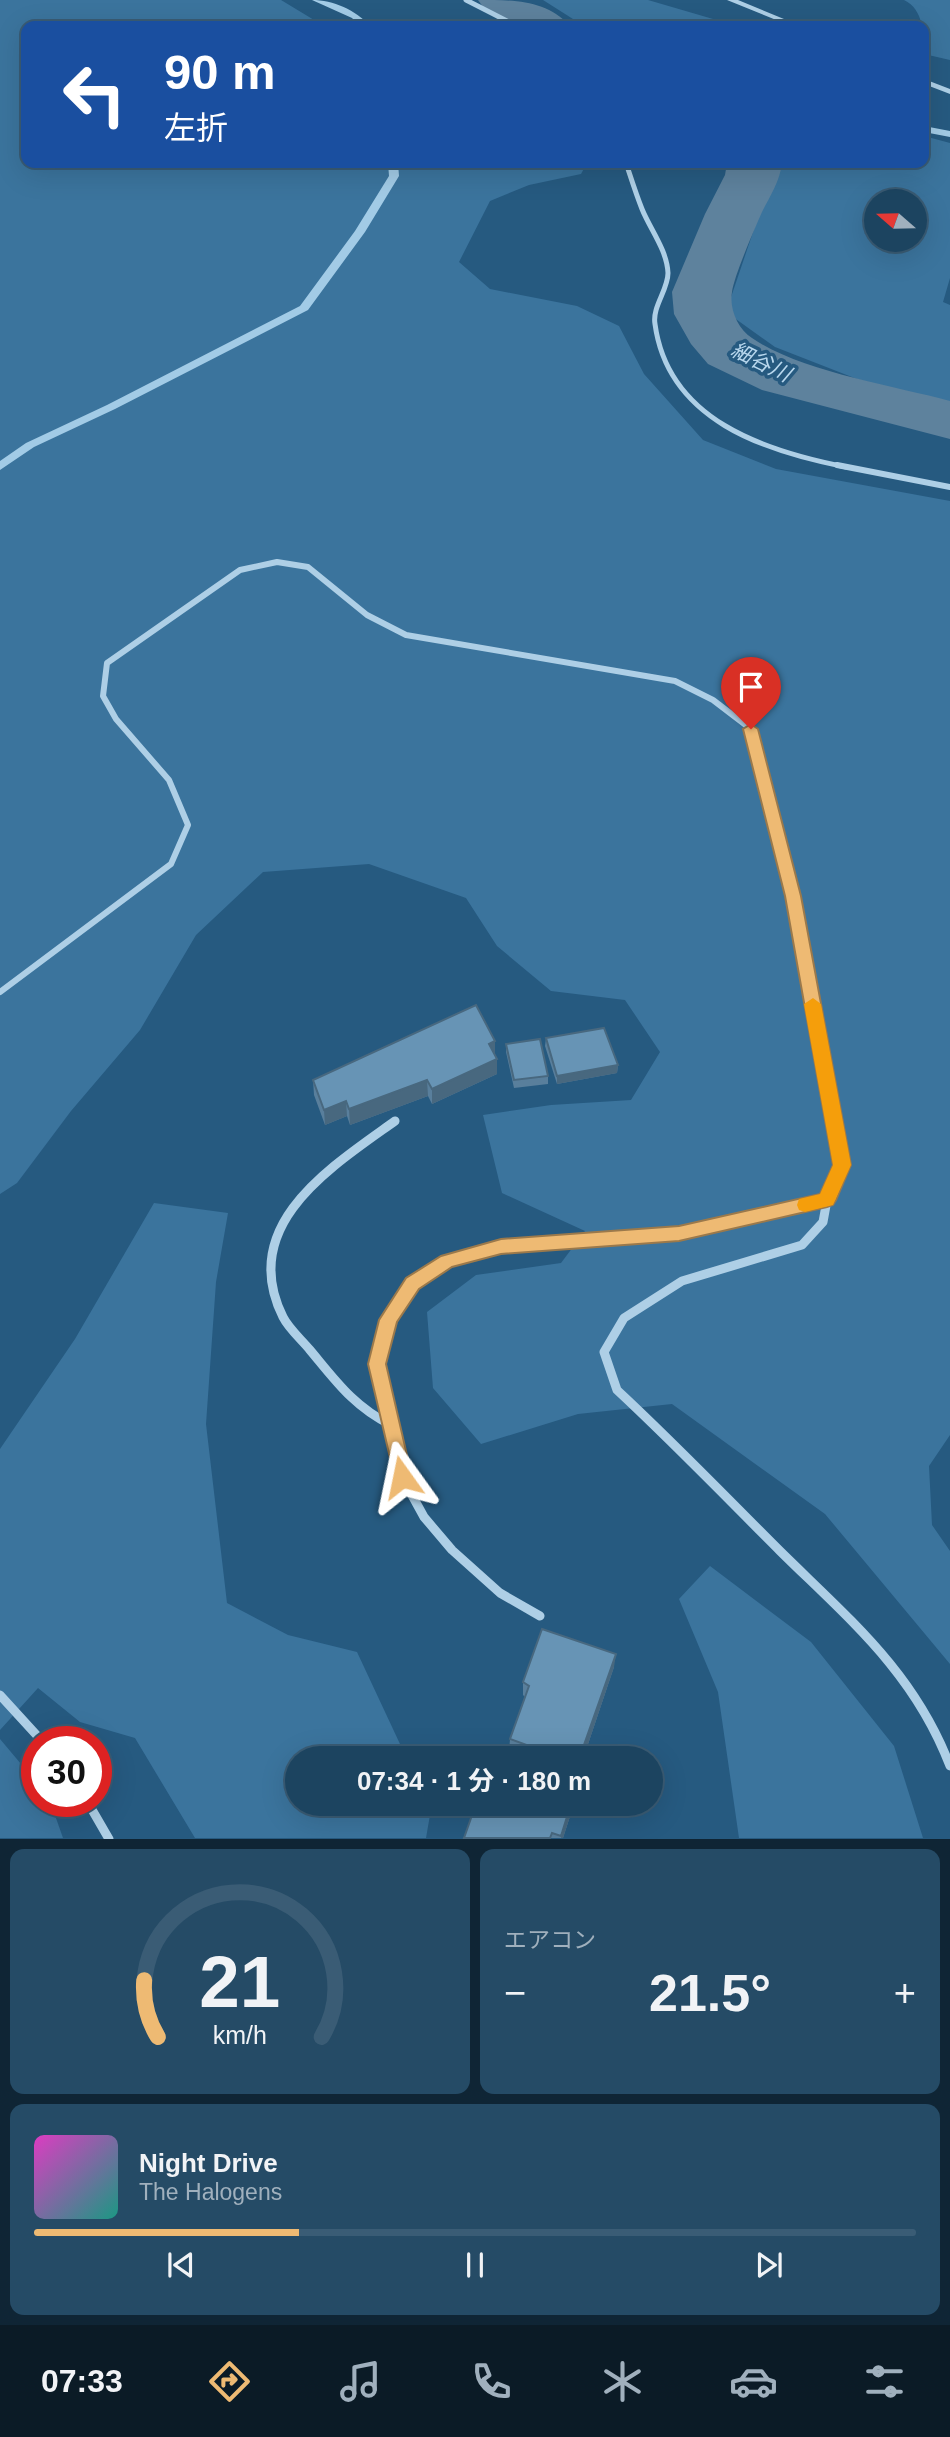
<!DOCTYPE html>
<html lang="ja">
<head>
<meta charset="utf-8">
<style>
	body { margin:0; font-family:Helvetica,"Noto Sans JP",sans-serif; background:#254b66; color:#f1f3f6; height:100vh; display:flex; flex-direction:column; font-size:26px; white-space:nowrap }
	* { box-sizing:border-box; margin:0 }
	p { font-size:23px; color:#a0b0bd }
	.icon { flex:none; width:38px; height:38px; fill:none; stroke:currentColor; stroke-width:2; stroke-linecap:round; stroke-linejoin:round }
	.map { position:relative; height:1839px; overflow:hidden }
	.drawer { display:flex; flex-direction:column; gap:10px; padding:10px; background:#0f2535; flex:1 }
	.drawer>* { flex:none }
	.top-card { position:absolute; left:21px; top:21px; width:908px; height:147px; border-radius:14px; box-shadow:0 7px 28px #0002,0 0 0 2px #3a5c75; background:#1a4fa0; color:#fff; overflow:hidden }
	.needle { width:46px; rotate:290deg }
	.controls { position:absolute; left:864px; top:189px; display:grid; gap:14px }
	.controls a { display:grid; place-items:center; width:63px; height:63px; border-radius:50%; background:#1c4460; box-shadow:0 7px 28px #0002,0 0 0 2px #3a5c75; font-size:35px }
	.speed { position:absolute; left:21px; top:1726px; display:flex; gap:14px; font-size:35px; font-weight:700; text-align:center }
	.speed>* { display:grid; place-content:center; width:91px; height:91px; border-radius:50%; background:#1c4460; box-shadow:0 7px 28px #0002,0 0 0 2px #3a5c75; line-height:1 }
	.speed .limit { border:10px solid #d22; background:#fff; color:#111 }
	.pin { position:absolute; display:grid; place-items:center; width:60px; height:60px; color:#fff; margin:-72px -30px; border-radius:50% 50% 50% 0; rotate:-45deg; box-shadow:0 0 7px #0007 }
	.pin .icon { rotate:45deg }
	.me { position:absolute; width:77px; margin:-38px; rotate:348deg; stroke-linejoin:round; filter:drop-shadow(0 0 5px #0008) }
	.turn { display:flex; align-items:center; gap:24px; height:147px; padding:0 28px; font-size:32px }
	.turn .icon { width:91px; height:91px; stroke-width:2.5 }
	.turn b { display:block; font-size:49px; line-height:60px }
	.big { font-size:52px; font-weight:700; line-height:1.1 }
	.drawer .tile { flex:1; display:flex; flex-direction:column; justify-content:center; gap:10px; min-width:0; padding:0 24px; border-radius:14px; background:#254b66 }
	.drawer .dial { align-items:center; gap:0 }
	.dial svg { height:182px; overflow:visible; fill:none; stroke:#3a5c75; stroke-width:7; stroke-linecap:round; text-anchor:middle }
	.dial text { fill:#f1f3f6; stroke:none }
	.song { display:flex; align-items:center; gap:21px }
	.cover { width:84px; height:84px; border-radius:10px; background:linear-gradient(135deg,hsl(310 70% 55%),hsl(170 70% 35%)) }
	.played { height:7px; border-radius:4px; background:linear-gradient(90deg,#eeba73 30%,#3a5c75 30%) }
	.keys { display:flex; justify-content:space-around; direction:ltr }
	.heat { display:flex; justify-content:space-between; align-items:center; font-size:38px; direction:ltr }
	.drawer .tiles { flex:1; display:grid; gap:10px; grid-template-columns:1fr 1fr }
	.tile:last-child { grid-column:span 2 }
	.trip { position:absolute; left:285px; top:1746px; width:378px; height:70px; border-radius:35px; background:#1c4460; box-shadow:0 7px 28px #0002,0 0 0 2px #3a5c75; font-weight:700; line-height:70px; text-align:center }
	.dock { display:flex; height:112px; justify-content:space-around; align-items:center; background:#0b1b26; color:#a0b0bd }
	.dock .icon { width:49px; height:49px }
	.dock .on { color:#eeba73 }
	.dock b { font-size:32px; color:#f1f3f6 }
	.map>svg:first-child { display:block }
</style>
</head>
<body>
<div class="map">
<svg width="950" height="1839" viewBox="0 0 950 1839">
	<rect width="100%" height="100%" fill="#265a80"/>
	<path fill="#3b749d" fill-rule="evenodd" d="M 0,0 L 281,0 L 324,26 L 26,26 L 26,163 L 587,163 L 581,174 L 529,185 L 490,201 L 459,262 L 490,289 L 577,306 L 619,326 L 644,374 L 703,440 L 776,469 L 950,501 L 950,1435 L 929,1466 L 932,1525 L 950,1551 L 950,1664 L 825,1514 L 672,1404 L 578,1414 L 481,1444 L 433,1388 L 427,1312 L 476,1275 L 561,1263 L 585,1231 L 502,1193 L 483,1115 L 551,1105 L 631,1100 L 660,1052 L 625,1000 L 551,991 L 497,946 L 466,898 L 369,864 L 263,872 L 196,935 L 140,1030 L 71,1111 L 17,1183 L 0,1194 Z
		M 543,0 L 648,0 L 737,26 L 584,26 Z
		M 904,0 L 950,0 L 950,60 L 924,54 C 924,36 924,9 904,0 Z
		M 924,136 L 950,143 L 950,278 L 943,302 L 950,305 L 950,405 L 857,379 L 775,347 L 726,312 L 771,179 L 772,163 L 924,163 ZM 877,201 L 915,201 L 915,240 L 877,240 Z
		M 154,1203 L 228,1213 L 216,1282 L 206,1424 L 227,1603 L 288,1635 L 357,1652 L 407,1759 L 298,1759 L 298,1804 L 429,1804 L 431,1809 L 426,1838 L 195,1838 L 135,1738 L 80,1722 L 38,1688 L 0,1730 L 0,1449 L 75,1339 Z
		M 710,1566 L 811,1642 L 894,1746 L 923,1838 L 739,1838 L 718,1692 L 679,1599 Z
		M 0,1739 L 37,1783 L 37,1801 L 50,1801 L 63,1838 L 0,1838 Z"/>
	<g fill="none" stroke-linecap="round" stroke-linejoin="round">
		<path fill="#a2cbe6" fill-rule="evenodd" d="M 312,0 C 333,0 356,10 370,26 L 360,26 L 352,18 Z
			M 924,126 L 950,131 L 950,137 L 924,132 Z
			M 388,163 L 398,163 L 399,176 L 365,232 L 308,310 L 115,409 L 34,447 L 0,470 L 0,461 L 26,443 L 107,405 L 300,306 L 355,231 L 389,176 Z"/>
		<path fill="#5e829d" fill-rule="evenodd" d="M 478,0 C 514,0 546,0 570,26 C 534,28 500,33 478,0 Z
			M 727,163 L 782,163 C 780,181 770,196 762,212 C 755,228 734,276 732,292 C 729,309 738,329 752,338 C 799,371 894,386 950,401 L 950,439 L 762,390 L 708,364 L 691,344 L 674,314 L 672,292 L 705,214 L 725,175 Z"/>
		<path stroke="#aecfe6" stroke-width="5" d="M 466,0 L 517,26
			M 626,163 C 631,178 636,194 642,209 C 650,229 667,250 668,273 C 668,290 652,307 655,324 C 668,420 764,451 846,467"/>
		<path stroke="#aecfe6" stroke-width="6" d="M 837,465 L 950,487
			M 0,992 L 171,864 L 188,825 L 169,780 L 116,719 L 103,696 L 107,663 L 240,570 L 277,562 L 308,567 L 367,615 L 406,635 L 675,681 L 713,700 L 751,729 L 793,896 L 824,1067"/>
		<path stroke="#aecfe6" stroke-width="9" d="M 824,1065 L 842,1165 L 827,1200 L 823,1222 L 802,1245 L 682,1281 L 624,1318 L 604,1352 L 617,1390 C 673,1442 726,1497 780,1551 C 850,1620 914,1672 950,1766
			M 391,1425 C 354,1407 335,1380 310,1350 C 301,1339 289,1329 283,1317 C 237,1225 331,1167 395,1121
			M 540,1616 L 500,1593 L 452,1550 L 424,1517 L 402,1477 L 377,1364 L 388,1320 L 413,1283 L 447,1261 L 501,1247 L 679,1233 L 827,1200
			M 0,1695 L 42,1741
			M 87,1801 L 109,1839"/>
		<path fill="#aecfe6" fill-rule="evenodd" d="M 727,0 L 738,0 L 801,26 L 791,26 Z
			M 924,79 L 950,89 L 950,94 L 924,84 Z"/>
	</g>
	<path fill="#597f9c" d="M 546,1038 L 618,1065 L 617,1073 L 557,1084 L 545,1046 Z
		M 506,1044 L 548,1076 L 548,1084 L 514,1088 L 506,1052 Z
		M 495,1056 L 497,1074 L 432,1104 L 428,1096 L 350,1125 L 347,1116 L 325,1125 L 314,1095 L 313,1080 Z
		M 614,1667 L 583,1759 L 530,1759 L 509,1751 L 510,1739 L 525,1697 L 523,1695 L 523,1682 Z
		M 574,1804 L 563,1838 L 464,1838 Z"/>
	<path fill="#48687f" d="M 495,1041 L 495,1056 L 489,1044 Z
		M 497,1059 L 497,1074 L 432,1104 L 432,1089 Z
		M 618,1065 L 617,1073 L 557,1084 L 557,1076 Z
		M 427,1080 L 428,1096 L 350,1125 L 349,1109 Z
		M 346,1101 L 347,1116 L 325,1125 L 324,1110 Z
		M 616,1654 L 614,1667 L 583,1759 L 579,1759 Z
		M 571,1804 L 574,1804 L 563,1838 L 561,1838 Z"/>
	<path fill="#6794b5" stroke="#48687f" stroke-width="2" d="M 476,1005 L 495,1041 L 489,1044 L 497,1059 L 432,1089 L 427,1080 L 349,1109 L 346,1101 L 324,1110 L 313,1080 Z
		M 604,1028 L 618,1065 L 557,1076 L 546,1038 Z
		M 540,1039 L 548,1076 L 514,1080 L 506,1044 Z
		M 542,1629 L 616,1654 L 579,1759 L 565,1759 L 510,1739 L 529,1686 L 523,1682 Z
		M 495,1750 L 519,1759 L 492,1759 Z
		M 476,1804 L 571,1804 L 561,1836 L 552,1833 L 550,1838 L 464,1838 Z"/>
	<path fill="#eeba73" stroke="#9b794b" stroke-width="2" d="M 751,724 L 758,729 L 801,896 L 851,1165 L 836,1200 L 833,1205 L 827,1207 L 679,1241 L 501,1254 L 452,1267 L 419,1289 L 397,1322 L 386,1364 L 412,1477 L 409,1483 L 402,1486 L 396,1483 L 368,1364 L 379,1320 L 406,1278 L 441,1256 L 501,1239 L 679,1226 L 820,1194 L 833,1165 L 785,896 L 743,729 Z"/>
	<path fill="#f59e0b" d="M 813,998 L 821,1004 L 851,1165 L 833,1205 L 805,1212 L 799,1210 L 797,1205 L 799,1199 L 820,1194 L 833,1165 L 804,1004 Z"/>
	<g text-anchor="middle" stroke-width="7" stroke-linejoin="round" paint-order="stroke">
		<g font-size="21" font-style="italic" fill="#b9d8ee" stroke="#265a80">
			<text transform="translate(761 362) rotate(26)" y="7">細谷川</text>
		</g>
	</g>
</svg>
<div class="controls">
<a><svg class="needle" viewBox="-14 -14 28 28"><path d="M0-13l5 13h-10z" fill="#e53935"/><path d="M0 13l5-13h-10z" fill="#a0b0bd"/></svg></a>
</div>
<div class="speed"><div class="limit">30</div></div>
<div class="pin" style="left:751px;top:729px;background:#d93025"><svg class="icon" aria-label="arrive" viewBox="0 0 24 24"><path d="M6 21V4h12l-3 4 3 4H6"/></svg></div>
<svg class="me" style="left:402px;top:1477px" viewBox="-20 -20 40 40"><path d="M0-17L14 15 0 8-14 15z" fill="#eeba73" stroke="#fff" stroke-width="4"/></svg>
<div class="trip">07:34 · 1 分 · 180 m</div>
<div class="top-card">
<div class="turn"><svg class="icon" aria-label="left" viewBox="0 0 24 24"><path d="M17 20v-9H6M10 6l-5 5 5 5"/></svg><div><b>90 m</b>左折</div></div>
</div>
</div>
<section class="drawer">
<div class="tiles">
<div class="tile dial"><svg viewBox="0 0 100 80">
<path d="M14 69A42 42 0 1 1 86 69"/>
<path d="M14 69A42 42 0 0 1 8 44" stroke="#eeba73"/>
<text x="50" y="56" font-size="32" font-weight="700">21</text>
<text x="50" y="72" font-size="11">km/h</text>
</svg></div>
<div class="tile"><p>エアコン</p>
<div class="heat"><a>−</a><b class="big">21.5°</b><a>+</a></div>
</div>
<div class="tile">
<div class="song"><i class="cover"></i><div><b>Night Drive</b><p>The Halogens</p></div></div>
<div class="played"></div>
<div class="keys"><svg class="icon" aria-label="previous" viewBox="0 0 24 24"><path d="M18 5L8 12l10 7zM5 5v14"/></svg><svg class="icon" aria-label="pause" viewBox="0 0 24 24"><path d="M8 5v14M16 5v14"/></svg><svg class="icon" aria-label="next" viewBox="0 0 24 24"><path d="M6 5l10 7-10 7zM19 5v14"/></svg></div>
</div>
</div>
</section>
<nav class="dock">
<b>07:33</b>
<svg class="icon on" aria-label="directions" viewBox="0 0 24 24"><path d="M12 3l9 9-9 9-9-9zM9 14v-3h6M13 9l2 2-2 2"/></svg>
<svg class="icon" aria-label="music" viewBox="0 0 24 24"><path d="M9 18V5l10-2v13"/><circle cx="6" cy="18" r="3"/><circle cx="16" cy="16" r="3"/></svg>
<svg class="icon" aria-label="phone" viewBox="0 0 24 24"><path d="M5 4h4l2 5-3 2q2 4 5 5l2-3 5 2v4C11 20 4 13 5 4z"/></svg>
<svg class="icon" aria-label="climate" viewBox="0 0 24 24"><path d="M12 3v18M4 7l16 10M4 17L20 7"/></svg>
<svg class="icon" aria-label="car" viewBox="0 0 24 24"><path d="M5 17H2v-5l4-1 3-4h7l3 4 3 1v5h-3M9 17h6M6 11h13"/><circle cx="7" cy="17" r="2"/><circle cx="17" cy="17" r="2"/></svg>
<svg class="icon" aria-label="filters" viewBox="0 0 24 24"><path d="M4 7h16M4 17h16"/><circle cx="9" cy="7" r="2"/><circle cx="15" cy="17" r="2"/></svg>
</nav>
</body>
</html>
